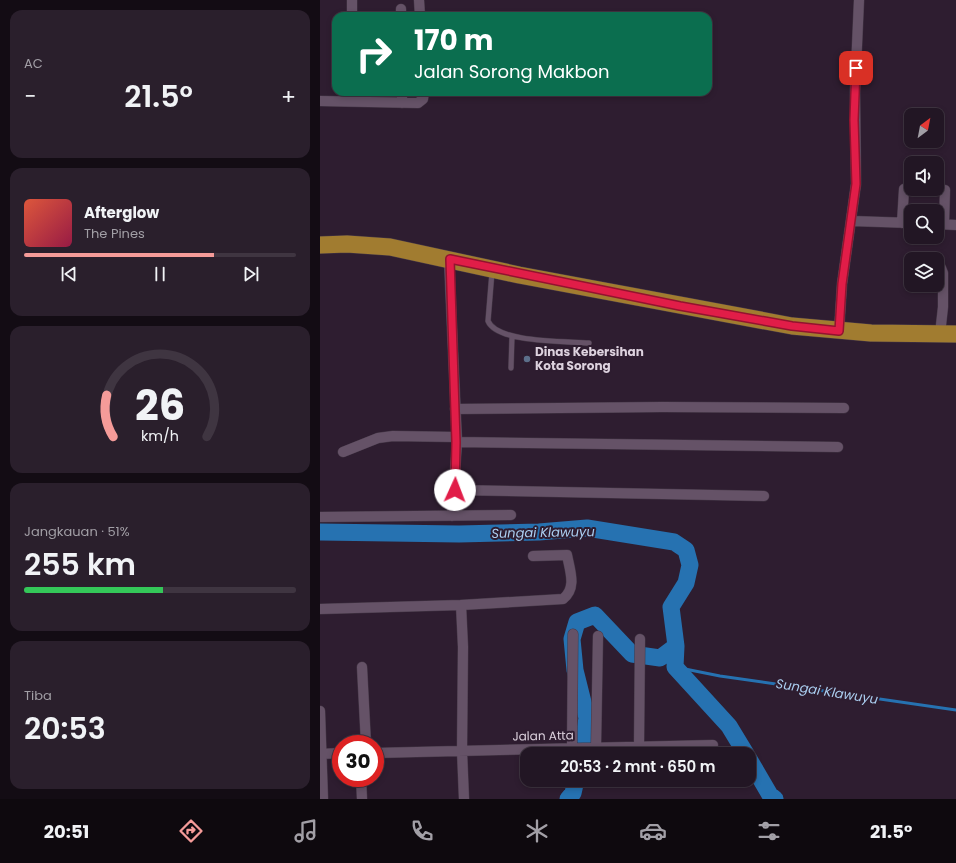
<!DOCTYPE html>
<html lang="id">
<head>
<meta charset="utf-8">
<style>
	body { margin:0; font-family:Poppins,sans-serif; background:#2a1f2c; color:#f1f3f6; height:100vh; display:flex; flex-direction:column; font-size:15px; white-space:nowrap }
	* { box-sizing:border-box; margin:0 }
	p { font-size:13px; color:#a29fa6 }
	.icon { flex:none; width:22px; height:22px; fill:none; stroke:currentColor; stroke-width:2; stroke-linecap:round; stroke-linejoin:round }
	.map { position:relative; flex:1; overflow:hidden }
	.details { display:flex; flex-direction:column; gap:10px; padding:10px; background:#130c14; width:320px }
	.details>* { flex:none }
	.guide { position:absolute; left:12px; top:12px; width:380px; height:84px; border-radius:12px; box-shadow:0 2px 6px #0003,0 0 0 1px #3f3541; background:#0b6e4f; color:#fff; overflow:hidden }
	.needle { width:26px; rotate:32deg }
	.fabs { position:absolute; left:584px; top:108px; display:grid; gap:8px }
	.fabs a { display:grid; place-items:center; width:40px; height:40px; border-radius:8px; background:#221624; box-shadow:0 2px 6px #0003,0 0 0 1px #3f3541; font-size:20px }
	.speed { position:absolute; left:12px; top:735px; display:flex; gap:8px; font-size:20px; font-weight:700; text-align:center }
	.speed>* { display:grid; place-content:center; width:52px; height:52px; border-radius:50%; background:#221624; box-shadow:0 2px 6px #0003,0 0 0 1px #3f3541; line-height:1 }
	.speed .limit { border:6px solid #d22; background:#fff; color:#111 }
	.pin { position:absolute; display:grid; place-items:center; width:34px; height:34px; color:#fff; margin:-17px; border-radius:8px; box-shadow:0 2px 6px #0006 }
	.me { position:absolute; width:44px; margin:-22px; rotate:2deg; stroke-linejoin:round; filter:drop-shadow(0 0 3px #0008) }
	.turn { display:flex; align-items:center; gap:14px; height:84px; padding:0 16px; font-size:18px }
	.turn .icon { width:52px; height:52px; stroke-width:2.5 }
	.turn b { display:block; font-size:28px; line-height:34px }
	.big { font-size:30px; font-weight:600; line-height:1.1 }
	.details .card { flex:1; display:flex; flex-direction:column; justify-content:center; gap:6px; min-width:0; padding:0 14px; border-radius:12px; background:#2a1f2c }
	.details .dial { align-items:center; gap:0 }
	.dial svg { height:104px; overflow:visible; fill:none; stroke:#3f3541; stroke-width:7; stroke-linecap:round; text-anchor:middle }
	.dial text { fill:#f1f3f6; stroke:none }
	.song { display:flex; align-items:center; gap:12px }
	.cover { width:48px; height:48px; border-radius:6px; background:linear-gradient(135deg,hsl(10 70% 55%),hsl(340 70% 35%)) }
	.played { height:4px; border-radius:2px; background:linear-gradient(90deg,#f59b99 70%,#3f3541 70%) }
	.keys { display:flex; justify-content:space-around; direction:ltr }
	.heat { display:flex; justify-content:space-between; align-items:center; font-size:22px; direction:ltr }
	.charge { height:6px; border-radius:3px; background:linear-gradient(90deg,#34c759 51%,#3f3541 0) }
	.trip { position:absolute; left:200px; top:747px; width:236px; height:40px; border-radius:12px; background:#221624; box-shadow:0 2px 6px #0003,0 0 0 1px #3f3541; font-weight:600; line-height:40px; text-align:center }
	.dock { display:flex; height:64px; justify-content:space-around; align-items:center; background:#0e090e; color:#a29fa6 }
	.dock .icon { width:28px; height:28px }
	.dock .current { color:#f59b99 }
	.dock b { font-size:18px; color:#f1f3f6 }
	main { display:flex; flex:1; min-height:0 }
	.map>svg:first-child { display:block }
</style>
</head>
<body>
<main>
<section class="details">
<div class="card"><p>AC</p>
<div class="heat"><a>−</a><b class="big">21.5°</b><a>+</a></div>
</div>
<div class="card">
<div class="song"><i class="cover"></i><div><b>Afterglow</b><p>The Pines</p></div></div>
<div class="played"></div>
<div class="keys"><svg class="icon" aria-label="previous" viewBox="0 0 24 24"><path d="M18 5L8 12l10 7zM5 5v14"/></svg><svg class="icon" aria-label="pause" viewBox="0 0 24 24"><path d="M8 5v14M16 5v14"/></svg><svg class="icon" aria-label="next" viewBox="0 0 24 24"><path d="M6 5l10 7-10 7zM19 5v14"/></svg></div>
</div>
<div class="card dial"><svg viewBox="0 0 100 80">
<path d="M14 69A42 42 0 1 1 86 69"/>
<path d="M14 69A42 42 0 0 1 9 37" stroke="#f59b99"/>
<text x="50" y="56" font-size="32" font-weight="700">26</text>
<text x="50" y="72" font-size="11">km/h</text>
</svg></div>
<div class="card"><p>Jangkauan · 51%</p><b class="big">255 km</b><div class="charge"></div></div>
<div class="card"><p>Tiba</p><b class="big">20:53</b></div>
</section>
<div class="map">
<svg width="636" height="799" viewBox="0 0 636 799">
	<rect width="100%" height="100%" fill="#2e1d30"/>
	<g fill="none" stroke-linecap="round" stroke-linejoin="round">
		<path stroke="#2672b1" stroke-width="3" d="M 355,667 L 400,676 L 636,710"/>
		<path stroke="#2672b1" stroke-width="17" d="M 0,532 L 139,534 L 219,532 L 267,528 L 354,542 L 366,550 L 370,565 L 366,583 L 351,607 L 356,646 L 340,658 L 312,654 L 275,615 L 257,622 L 252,639 L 255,670 L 267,718 L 261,754
			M 356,646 L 355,667 L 409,726 L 426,754
			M 429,759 L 450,795 L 455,799
			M 248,799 L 253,793 L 256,780"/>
		<g stroke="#453847" stroke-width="6">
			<path id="lane" d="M 172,272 L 168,321 C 177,343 246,341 269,343
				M 191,368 L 192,336"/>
		</g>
		<g stroke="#453847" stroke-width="11">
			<path id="street" d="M 32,0 L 32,16
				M 99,0 L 100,16
				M 81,9 L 81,16
				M 82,92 L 82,103
				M 0,101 L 98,103 L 103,99 L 104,92
				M 532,221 L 591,223
				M 582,223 L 584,189
				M 617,224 L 636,225
				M 624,224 L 625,190
				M 129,259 L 137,442 L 132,516
				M 589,261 L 591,261
				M 617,264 L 621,268 L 623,273 L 623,307 L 620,334
				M 519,331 L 522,284 L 536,184 L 535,91 L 539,0
				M 135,409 L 342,407 L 524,408
				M 137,442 L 518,447
				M 23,452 L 58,438 L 73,436 L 136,437
				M 135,490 L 444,496
				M 0,517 L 191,515
				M 0,609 L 141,605
				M 42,667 L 46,744
				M 0,711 L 3,799
				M 319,746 L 320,639
				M 276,747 L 278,636
				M 252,748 L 253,634
				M 55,753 L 393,745
				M 0,754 L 21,753
				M 41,778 L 42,799
				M 144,799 L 142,751 L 143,647 L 141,605 L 243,599 C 257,588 250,571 247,555 L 213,556"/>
		</g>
		<g stroke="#453847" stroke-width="18">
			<path id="highway" d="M 0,245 L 27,244 L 70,247 L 199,275 L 472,326 L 551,333 L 636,334"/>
		</g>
		<use href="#lane" stroke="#655267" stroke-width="5"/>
		<use href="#street" stroke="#655267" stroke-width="10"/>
		<use href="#highway" stroke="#a17c30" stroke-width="17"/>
	</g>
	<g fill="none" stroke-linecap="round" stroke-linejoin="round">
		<g stroke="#92132f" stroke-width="10">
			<path id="route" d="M 135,490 L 136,442 L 130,259 L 360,306 L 472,326 L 519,331 L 522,284 L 536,184 L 534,120 L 536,68"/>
		</g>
		<use href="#route" stroke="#e11d48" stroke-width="7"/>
	</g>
	<circle fill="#5c6f8a" stroke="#2e1d30" stroke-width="1.5" cx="207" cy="359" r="4"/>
	<g text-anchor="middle" stroke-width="4" stroke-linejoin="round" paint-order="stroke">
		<g font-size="12" font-weight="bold" fill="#ddd2de" stroke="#2e1d30" text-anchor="start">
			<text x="215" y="356">Dinas Kebersihan<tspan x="215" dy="14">Kota Sorong</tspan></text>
		</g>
		<g font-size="12" fill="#ddd2de" stroke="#2e1d30">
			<text transform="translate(223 736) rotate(-1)" y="4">Jalan Atta</text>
		</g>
		<g font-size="13" font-style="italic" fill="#abcef0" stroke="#2e1d30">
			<text transform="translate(223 532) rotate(-1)" y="5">Sungai Klawuyu</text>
			<text transform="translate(507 691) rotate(9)" y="5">Sungai Klawuyu</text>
		</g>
	</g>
</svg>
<div class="fabs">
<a><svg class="needle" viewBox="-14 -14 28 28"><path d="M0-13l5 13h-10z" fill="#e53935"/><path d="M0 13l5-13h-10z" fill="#a29fa6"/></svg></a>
<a><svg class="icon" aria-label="sound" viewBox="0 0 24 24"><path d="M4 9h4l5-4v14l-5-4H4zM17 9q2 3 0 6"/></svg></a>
<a><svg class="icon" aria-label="search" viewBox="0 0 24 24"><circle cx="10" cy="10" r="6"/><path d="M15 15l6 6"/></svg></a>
<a><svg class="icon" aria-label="layers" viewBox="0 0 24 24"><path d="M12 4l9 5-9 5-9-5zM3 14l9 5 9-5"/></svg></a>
</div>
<div class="speed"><div class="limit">30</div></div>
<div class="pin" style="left:536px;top:68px;background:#d93025"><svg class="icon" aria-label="arrive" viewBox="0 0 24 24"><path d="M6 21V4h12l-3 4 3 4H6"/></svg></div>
<svg class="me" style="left:135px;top:490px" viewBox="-20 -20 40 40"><circle r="19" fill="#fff"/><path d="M0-13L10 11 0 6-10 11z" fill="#e11d48"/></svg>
<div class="trip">20:53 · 2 mnt · 650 m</div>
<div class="guide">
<div class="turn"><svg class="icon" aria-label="right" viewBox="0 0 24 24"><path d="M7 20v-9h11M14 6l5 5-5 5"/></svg><div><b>170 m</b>Jalan Sorong Makbon</div></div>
</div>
</div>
</main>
<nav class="dock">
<b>20:51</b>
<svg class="icon current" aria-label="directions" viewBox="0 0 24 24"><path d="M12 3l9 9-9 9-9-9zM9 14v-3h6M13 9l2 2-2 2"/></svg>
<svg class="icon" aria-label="music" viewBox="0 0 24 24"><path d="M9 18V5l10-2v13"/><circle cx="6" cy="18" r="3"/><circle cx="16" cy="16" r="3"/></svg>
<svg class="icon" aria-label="phone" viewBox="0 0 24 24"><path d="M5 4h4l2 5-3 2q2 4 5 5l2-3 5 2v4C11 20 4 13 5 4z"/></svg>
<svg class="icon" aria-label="climate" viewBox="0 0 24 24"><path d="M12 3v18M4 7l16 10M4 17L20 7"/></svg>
<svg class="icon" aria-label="car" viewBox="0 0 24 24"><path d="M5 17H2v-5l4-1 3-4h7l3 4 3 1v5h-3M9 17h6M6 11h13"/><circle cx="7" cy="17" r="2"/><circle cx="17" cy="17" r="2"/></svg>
<svg class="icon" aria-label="filters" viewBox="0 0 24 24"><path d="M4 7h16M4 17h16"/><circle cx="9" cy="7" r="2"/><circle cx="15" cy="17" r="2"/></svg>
<b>21.5°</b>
</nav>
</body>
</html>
